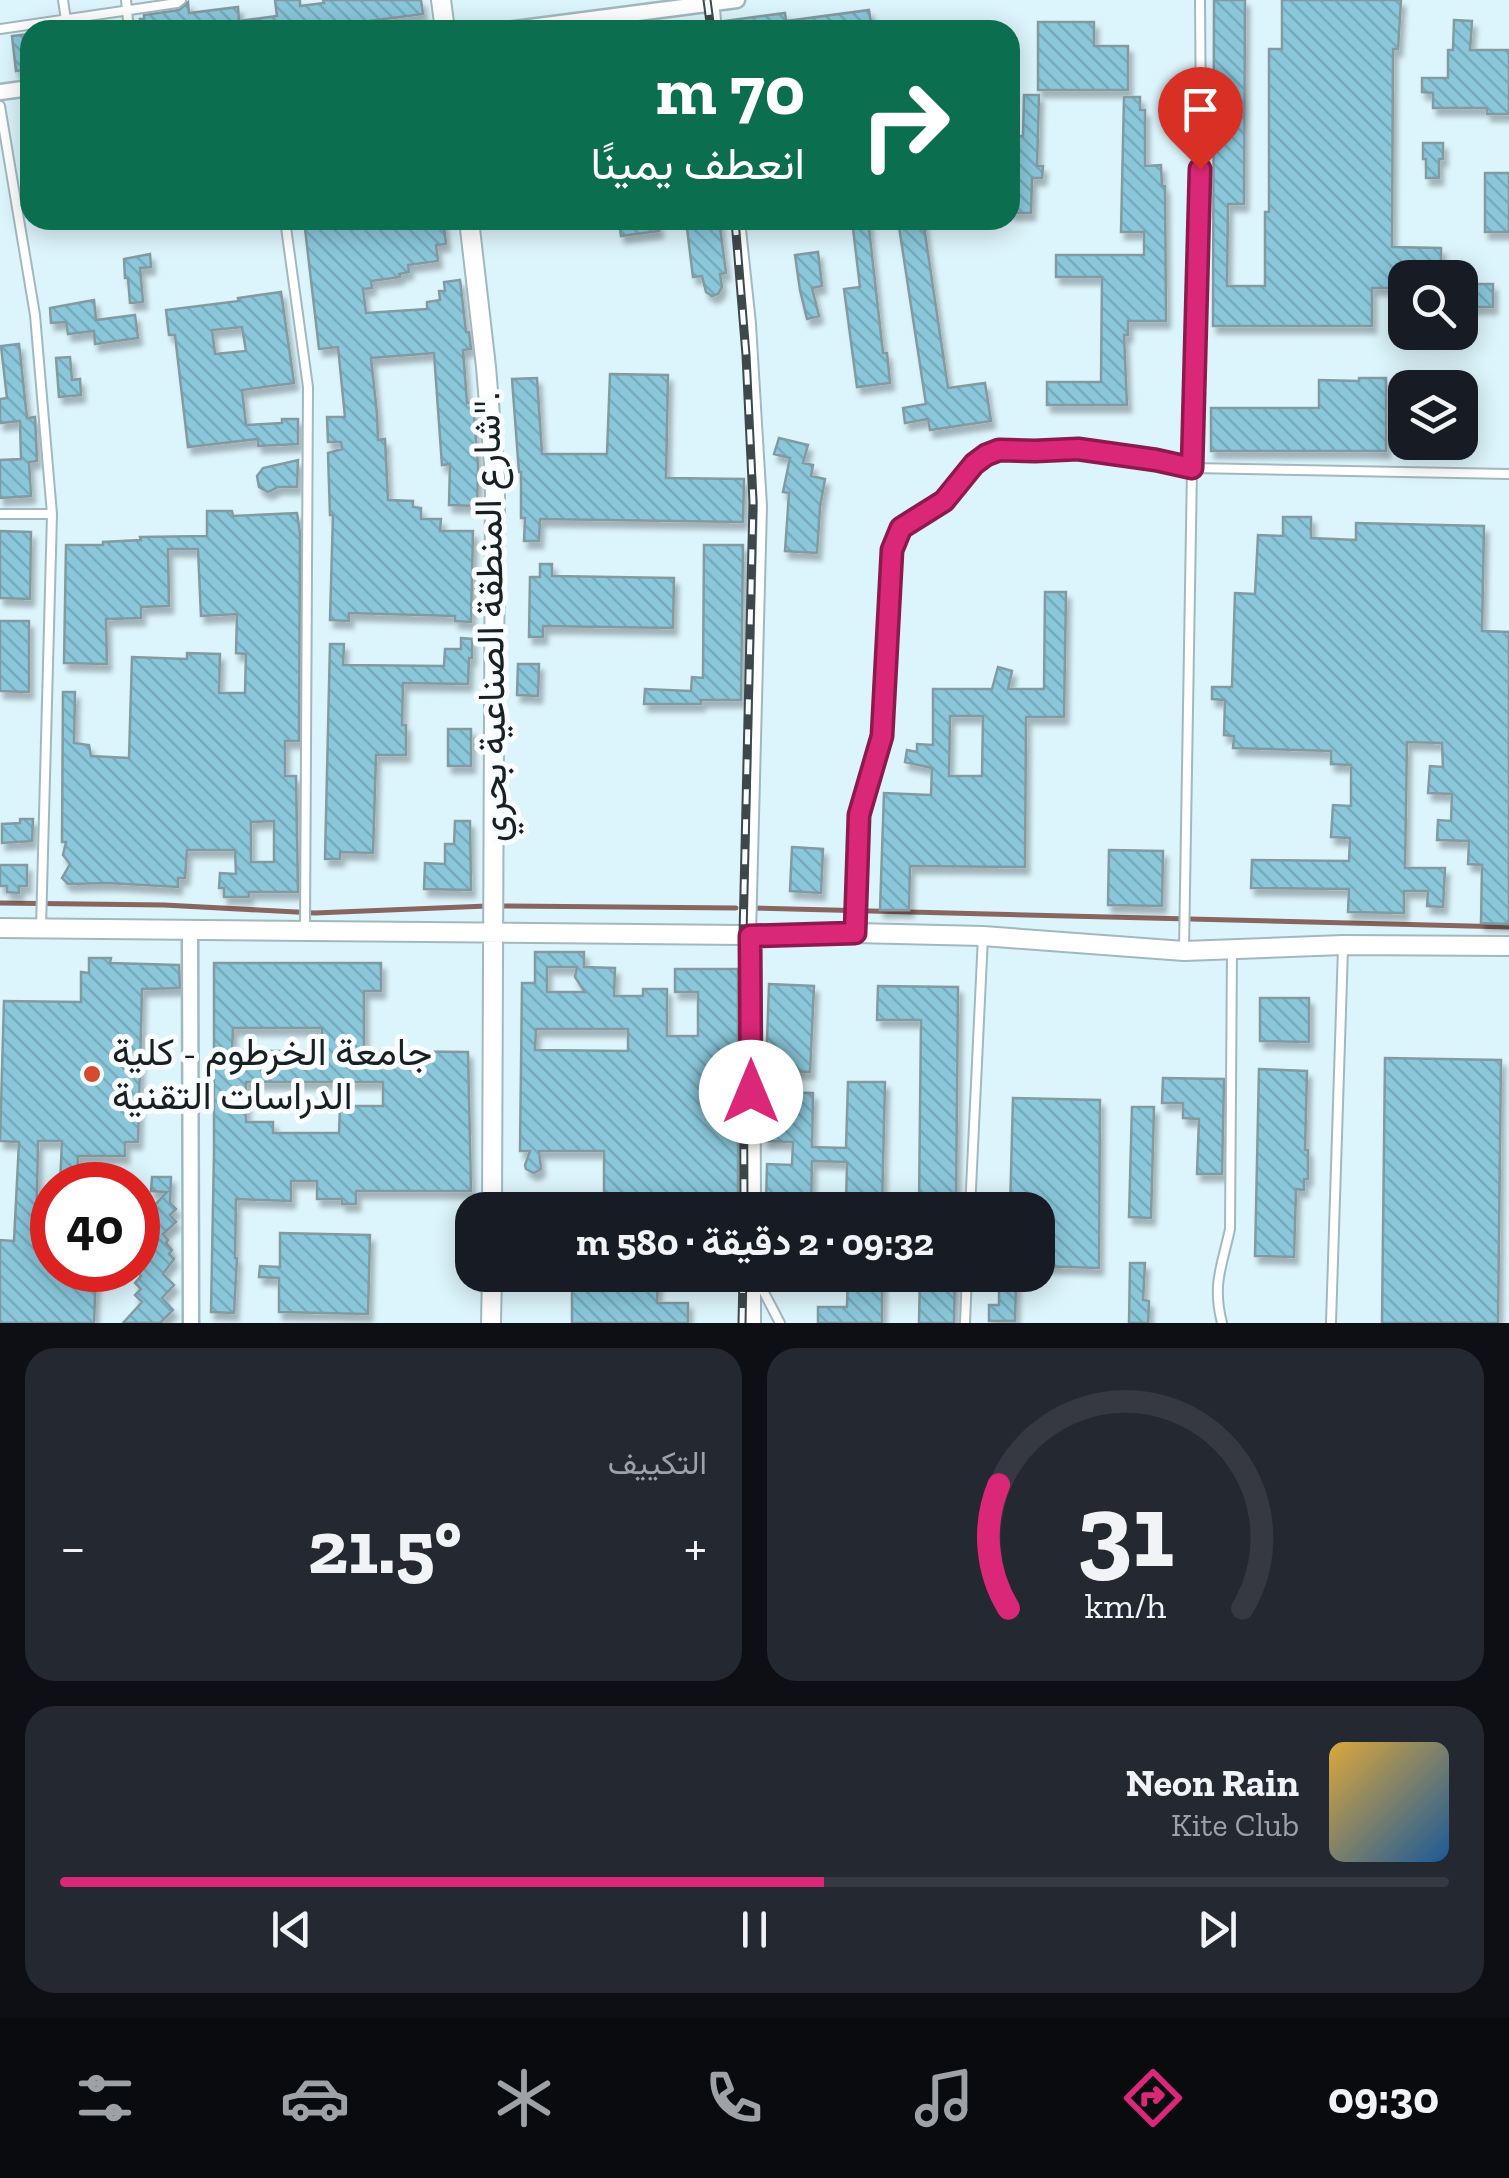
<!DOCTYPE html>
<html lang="ar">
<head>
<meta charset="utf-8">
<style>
	body { margin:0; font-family:"Zilla Slab",Vazirmatn,serif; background:#242831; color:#f1f3f6; direction:rtl; height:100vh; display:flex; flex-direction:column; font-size:38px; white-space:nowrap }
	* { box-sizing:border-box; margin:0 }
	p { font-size:32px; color:#9ea1a6 }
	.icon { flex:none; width:55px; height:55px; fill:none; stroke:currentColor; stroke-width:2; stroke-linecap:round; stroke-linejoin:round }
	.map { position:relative; height:1323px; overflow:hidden; direction:ltr }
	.side { display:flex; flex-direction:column; gap:25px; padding:25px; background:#0d0f14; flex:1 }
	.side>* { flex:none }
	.top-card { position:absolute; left:20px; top:20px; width:1000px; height:210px; border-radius:30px; box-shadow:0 5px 25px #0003; direction:rtl; background:#0b6e4f; color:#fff; overflow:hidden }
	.tools { position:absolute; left:1388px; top:260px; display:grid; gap:20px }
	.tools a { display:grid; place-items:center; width:90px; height:90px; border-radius:20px; background:#171b24; box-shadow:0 5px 25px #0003; font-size:50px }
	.speed { position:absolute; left:30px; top:1162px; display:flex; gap:20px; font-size:50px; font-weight:700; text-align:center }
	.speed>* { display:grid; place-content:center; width:130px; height:130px; border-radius:50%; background:#171b24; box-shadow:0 5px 25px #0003; line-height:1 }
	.speed .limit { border:15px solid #d22; background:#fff; color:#111 }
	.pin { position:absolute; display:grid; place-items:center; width:85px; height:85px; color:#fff; margin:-102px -42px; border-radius:50% 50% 50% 0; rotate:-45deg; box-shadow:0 0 10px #0007 }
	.pin .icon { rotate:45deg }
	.me { position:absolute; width:110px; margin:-55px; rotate:0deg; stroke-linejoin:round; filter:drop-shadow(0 0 8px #0008) }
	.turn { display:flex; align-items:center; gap:35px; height:210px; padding:0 50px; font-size:45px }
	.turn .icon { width:130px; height:130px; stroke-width:2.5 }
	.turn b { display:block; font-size:70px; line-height:85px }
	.big { font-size:75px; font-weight:700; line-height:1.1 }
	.side .card { flex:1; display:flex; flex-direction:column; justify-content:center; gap:15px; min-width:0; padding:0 35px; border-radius:30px; background:#242831 }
	.side .dial { align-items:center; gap:0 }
	.dial svg { height:260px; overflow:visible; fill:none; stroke:#363941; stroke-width:7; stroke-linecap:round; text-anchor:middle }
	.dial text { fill:#f1f3f6; stroke:none }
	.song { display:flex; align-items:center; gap:30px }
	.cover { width:120px; height:120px; border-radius:15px; background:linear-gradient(135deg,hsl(40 70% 55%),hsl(210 70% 35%)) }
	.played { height:10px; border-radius:5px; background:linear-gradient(90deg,#db2777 55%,#363941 55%) }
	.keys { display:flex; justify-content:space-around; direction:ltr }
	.heat { display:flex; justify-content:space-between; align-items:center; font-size:55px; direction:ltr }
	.side .tiles { flex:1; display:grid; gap:25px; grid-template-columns:1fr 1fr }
	.card:last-child { grid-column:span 2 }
	.trip { position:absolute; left:455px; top:1192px; width:600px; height:100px; border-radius:30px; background:#171b24; box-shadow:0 5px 25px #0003; font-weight:700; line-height:100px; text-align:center; direction:rtl }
	.tabs { display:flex; height:160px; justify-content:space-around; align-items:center; background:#090b0e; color:#9ea1a6 }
	.tabs .icon { width:70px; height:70px }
	.tabs .on { color:#db2777 }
	.tabs b { font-size:45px; color:#f1f3f6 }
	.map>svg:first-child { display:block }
</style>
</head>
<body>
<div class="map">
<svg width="1509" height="1323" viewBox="0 0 1509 1323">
	<defs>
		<pattern id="building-back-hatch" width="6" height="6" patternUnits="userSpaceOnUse" patternTransform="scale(2.5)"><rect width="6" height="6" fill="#8ac7db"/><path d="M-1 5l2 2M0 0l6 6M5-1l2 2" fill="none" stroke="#76abbc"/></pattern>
		<filter id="shadow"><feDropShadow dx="4" dy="7" stdDeviation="2.5" flood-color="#0004"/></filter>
	</defs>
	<rect width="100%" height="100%" fill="#dcf4fb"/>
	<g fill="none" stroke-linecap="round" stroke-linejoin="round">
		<path stroke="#88655e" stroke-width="5" d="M 0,903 L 164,905 L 315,913 L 487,906
			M 498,906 L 736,908
			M 752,908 L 1509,927"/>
	</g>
	<path fill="url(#building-back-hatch)" stroke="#849aa1" stroke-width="2.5" fill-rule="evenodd" filter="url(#shadow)" d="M 275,0 L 300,0 L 300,6 L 324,3 L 323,0 L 421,0 L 423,14 L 300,30 L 142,30 L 140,19 L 144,19 L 144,15 L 179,10 L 188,2 L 189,13 L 238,7 L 239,21 L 277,16 Z
		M 1214,0 L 1245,0 L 1244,204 L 1228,204 L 1227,286 L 1265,286 L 1265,212 L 1269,212 L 1269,49 L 1282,49 L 1282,0 L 1401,0 L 1398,49 L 1393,49 L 1392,247 L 1441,248 L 1441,264 L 1426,264 L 1426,278 L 1405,278 L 1405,288 L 1372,288 L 1372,326 L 1213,326 Z
		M 869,10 L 872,30 L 724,30 L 724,21 L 785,13 L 786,21 Z
		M 1454,20 L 1472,21 L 1470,50 L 1509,50 L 1509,114 L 1487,114 L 1487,108 L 1433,108 L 1433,93 L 1422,92 L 1422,78 L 1448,78 L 1448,50 L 1453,50 Z
		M 1038,22 L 1094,22 L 1094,46 L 1128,46 L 1128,90 L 1038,90 Z
		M 30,34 L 30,69 L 16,71 L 12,36 Z
		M 1024,95 L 1039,95 L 1037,166 L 1043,166 L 1042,178 L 1032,178 L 1031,213 L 1010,213 L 1010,166 L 1016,166 L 1016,136 L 1023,136 Z
		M 1124,97 L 1140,97 L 1140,110 L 1145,110 L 1145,166 L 1161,165 L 1162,186 L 1165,186 L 1166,321 L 1128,321 L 1128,335 L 1124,335 L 1127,405 L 1047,405 L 1047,382 L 1101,382 L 1102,277 L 1056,277 L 1056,255 L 1144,255 L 1144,232 L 1121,232 Z
		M 1423,143 L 1443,143 L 1443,159 L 1439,159 L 1439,178 L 1426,178 L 1426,159 L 1423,159 Z
		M 1485,173 L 1509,173 L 1509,232 L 1485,232 Z
		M 304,220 L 443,220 L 446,244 L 436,245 L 438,261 L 408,265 L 409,272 L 399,274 L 400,277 L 371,281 L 372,288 L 363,289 L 366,313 L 427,309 L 427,302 L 440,300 L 439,291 L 445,291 L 444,282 L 460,280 L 466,332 L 469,332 L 471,349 L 463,350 L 467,403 L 473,402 L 478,466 L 477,506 L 449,505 L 450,464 L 442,465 L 434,353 L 371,358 L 377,414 L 378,440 L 385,439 L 388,500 L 413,501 L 413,507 L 421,508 L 421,519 L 441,519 L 440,531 L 473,531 L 471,622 L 455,621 L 455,616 L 349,613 L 349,621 L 330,620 L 333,515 L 330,515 L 328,453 L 342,449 L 341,442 L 328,442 L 327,417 L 345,417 L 338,347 L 319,349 Z
		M 619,220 L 657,220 L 659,231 L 621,236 Z
		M 686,220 L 719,220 L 726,273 L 720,274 L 722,287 L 718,294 L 712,296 L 706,292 L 702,276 L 693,277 Z
		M 852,220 L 868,220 L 883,353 L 887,353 L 890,383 L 857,387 L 844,289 L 860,287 Z
		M 898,220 L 923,220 L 948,388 L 985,383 L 991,421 L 930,430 L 928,419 L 905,423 L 903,408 L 926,404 Z
		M 818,252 L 822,286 L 812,288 L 819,316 L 807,319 L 800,290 L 795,255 Z
		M 150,254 L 151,267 L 140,268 L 143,302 L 130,303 L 128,278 L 125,278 L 124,259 Z
		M 1466,284 L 1493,284 L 1493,307 L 1466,307 Z
		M 281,292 L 294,383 L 242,390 L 246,425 L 282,423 L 282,419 L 298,419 L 298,444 L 258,446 L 258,439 L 188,447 L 175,335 L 169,335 L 166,310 L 239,301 L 238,298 ZM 242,327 L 246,351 L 215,354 L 212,330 Z
		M 94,300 L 96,320 L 135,315 L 138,338 L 95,344 L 94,331 L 68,334 L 66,322 L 51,323 L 50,308 Z
		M 19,344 L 27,418 L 35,417 L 37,461 L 29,462 L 31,496 L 0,498 L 0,460 L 21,459 L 20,421 L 0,423 L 0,399 L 7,398 L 1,346 Z
		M 70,357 L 72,380 L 80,379 L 81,395 L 59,397 L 56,358 Z
		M 610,374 L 668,375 L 666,478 L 744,479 L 743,522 L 540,519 L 539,541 L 524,541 L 525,518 L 521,518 L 521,472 L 519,472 L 512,379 L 537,378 L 542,454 L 607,454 Z
		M 1359,378 L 1386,378 L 1386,451 L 1211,451 L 1211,408 L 1319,408 L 1319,380 L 1359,381 Z
		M 779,438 L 808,445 L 803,463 L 813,465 L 811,476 L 825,479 L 820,507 L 817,553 L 785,551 L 789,493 L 783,492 L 790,458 L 774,454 Z
		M 298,460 L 297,487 L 278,487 L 268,492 L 259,487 L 257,476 L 263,468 Z
		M 207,511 L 232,511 L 233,516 L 297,513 L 300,533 L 299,741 L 285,741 L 285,776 L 296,776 L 298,892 L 249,892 L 249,897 L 224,897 L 224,888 L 219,888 L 220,873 L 236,874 L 235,850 L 187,850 L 185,878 L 178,878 L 178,887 L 108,883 L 68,884 L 62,878 L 70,864 L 63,855 L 66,842 L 62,842 L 63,692 L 75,692 L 74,743 L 89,745 L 91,756 L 129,758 L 132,657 L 187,659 L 187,653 L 220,654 L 219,693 L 245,693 L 246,654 L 236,653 L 237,614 L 201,616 L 198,549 L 168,549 L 169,606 L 141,607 L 141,618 L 106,619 L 107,664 L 64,663 L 66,545 L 103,545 L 103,542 L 141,540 L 140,537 L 207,536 ZM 274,821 L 274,862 L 251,862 L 251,822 Z
		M 1283,517 L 1311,517 L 1311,538 L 1356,540 L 1356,523 L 1484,526 L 1482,631 L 1509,632 L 1509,924 L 1481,923 L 1482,865 L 1468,864 L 1469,841 L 1437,840 L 1438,820 L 1451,821 L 1452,794 L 1428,793 L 1430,766 L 1443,767 L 1442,743 L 1407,742 L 1405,868 L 1445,868 L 1443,907 L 1427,906 L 1428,891 L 1404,891 L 1404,913 L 1348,912 L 1349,889 L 1251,888 L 1252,860 L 1349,861 L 1350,838 L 1331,837 L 1333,805 L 1351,806 L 1351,765 L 1331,764 L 1331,751 L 1233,748 L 1234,736 L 1224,735 L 1225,700 L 1212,699 L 1212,687 L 1232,687 L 1235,593 L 1255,594 L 1258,535 L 1283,536 Z
		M 0,531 L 31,532 L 30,599 L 0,598 Z
		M 704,545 L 743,545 L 741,700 L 701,700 L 701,704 L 644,704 L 645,689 L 691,691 L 692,677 L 703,678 Z
		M 540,564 L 552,564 L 552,576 L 674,578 L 673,628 L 543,626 L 543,637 L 529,637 L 530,577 L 540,577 Z
		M 1045,592 L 1066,592 L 1064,717 L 1026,717 L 1025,867 L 910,866 L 909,910 L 880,910 L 884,793 L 931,795 L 932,768 L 905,762 L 907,750 L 917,752 L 917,744 L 933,745 L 933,689 L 992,689 L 998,667 L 1012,671 L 1008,689 L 1044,689 ZM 950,716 L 983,716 L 982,776 L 949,776 Z
		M 0,621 L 29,621 L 29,692 L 0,691 Z
		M 461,638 L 472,639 L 472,658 L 469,658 L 468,684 L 403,683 L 402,725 L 406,725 L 406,755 L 376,755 L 373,853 L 340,852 L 340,859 L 325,859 L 330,644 L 344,644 L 343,665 L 444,666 L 445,649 L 461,649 Z
		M 518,664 L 539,664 L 538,696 L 517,695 Z
		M 448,729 L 471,729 L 471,766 L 448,766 Z
		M 20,819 L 33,819 L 32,841 L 2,843 L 2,824 L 20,823 Z
		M 455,821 L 470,821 L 471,890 L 424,889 L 425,863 L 445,864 L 445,844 L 454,844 Z
		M 792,847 L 823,849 L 821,893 L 790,891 Z
		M 1109,850 L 1163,851 L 1162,906 L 1108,905 Z
		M 0,865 L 27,865 L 27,886 L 19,886 L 19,893 L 7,892 L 7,886 L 0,886 Z
		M 535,952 L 584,952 L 584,967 L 615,968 L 614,996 L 643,996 L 643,989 L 667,989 L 667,1036 L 698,1036 L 698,992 L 675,992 L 675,969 L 738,969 L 738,1210 L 604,1210 L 604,1151 L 539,1151 L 541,1169 L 534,1173 L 526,1169 L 525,1165 L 530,1151 L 520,1151 L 522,983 L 535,983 ZM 547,967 L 577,967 L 575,977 L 585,992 L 547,992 ZM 536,1029 L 628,1029 L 628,1051 L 535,1050 Z
		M 89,958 L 111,958 L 110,963 L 179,965 L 180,988 L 142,989 L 138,1142 L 125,1142 L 125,1156 L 78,1156 L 77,1185 L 60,1185 L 62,1141 L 38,1141 L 36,1239 L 52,1240 L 52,1270 L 96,1270 L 94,1323 L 0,1323 L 0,1240 L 14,1241 L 19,1142 L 0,1141 L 4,1001 L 81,1002 L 81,972 L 89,973 Z
		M 214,963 L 381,963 L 381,991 L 364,991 L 364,1051 L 468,1052 L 471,1191 L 356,1191 L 356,1204 L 342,1204 L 342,1199 L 317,1199 L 317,1181 L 291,1181 L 291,1201 L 236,1199 L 235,1258 L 237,1258 L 234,1313 L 211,1312 L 214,1153 ZM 233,1028 L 322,1028 L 322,1051 L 232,1051 ZM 246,1082 L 383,1082 L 383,1106 L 340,1106 L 339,1133 L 273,1133 L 273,1122 L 246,1122 Z
		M 769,984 L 814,986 L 810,1072 L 766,1070 Z
		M 878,986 L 958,987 L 956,1206 L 919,1206 L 921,1020 L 877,1020 Z
		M 1260,998 L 1309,998 L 1309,1042 L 1260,1041 Z
		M 1385,1058 L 1501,1060 L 1498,1323 L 1382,1323 Z
		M 1259,1069 L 1307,1071 L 1305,1150 L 1308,1150 L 1308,1179 L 1304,1179 L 1304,1190 L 1296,1189 L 1294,1257 L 1255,1256 Z
		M 1163,1078 L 1224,1079 L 1222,1174 L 1197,1174 L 1199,1119 L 1183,1118 L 1183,1103 L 1162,1103 Z
		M 848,1082 L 885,1082 L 882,1206 L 846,1205 L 847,1162 L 812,1161 L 811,1206 L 766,1205 L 767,1164 L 792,1165 L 793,1142 L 765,1141 L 766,1092 L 813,1093 L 812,1147 L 846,1148 Z
		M 1013,1098 L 1100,1100 L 1099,1268 L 1038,1266 L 1038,1210 L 1010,1210 Z
		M 1132,1107 L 1154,1107 L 1151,1218 L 1129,1217 Z
		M 152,1177 L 171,1177 L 170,1203 L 176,1209 L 170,1215 L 176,1222 L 163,1234 L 168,1240 L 166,1243 L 172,1250 L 169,1254 L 174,1259 L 163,1274 L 174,1285 L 162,1298 L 173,1310 L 160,1323 L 123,1323 L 142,1302 L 135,1295 L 141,1289 L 135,1283 L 141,1276 L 138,1272 L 138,1214 L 150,1227 L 151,1209 L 167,1192 L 151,1191 Z
		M 280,1233 L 370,1235 L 368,1314 L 279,1312 L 279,1278 L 259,1277 L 260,1266 L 280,1267 Z
		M 1130,1263 L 1145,1263 L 1143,1300 L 1149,1301 L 1148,1323 L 1129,1323 Z
		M 848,1275 L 882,1275 L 882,1323 L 818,1323 L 818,1307 L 847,1307 Z
		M 920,1275 L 955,1275 L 954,1323 L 919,1323 Z
		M 572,1280 L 658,1281 L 657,1303 L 688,1303 L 688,1323 L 572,1323 Z
		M 999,1282 L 1016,1282 L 1015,1321 L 989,1321 L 989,1305 L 999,1305 Z"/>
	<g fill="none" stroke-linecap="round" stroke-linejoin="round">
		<g stroke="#a2b8bf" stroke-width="12">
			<path id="service" d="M 63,0 L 66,20
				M 126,0 L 129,30
				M 714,0 L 717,30
				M 0,29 L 177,3 L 181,0
				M 0,106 L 35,315 L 52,514 L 41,928
				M 285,220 L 308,387 L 305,929
				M 740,220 L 751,324 L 762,506 L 751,934
				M 0,514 L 52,514
				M 855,933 L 859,815 L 882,735 L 892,549 L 901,528 L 944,501 L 974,464 L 985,455 L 999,450 L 1078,449 L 1156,460 L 1192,468 L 1509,474
				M 1184,950 L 1192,468 L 1201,131 L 1200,0
				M 970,1210 L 983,936
				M 757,1279 L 780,1323
				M 965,1323 L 967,1275
				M 1222,1323 C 1212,1284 1222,1266 1230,1229 L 1232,948
				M 1331,1323 L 1343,948"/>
		</g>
		<g stroke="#a2b8bf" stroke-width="19">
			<path id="minor" d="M 507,30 L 737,0
				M 0,92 L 30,88
				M 190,931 L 191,1323"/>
		</g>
		<g stroke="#a2b8bf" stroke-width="22">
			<path id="tertiary" d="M 441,0 L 445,30
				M 469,220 L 486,367 L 495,477 L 492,1210
				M 0,928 L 743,935 L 855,933 L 983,936 L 1184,951 L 1343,945 L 1509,946
				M 750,936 L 751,1210
				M 491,1323 L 492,1275
				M 751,1323 L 751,1275"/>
		</g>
		<use href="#service" stroke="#fff" stroke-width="8"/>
		<use href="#minor" stroke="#fff" stroke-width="14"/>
		<use href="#tertiary" stroke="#fff" stroke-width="18"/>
		<g stroke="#3d484b" stroke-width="9">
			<path id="rail" d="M 707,0 L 711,30
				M 735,220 L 746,355 L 753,502 L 743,935 L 744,1210
				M 742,1323 L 743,1275"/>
		</g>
		<use href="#rail" stroke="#f9fdff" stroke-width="5" stroke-dasharray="15" stroke-linecap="butt"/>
	</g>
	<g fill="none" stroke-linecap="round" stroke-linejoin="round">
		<g stroke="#8e194d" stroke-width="25">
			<path id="route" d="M 751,1092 L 750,936 L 855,933 L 859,815 L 882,736 L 892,550 L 901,528 L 944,501 L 974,464 L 986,455 L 999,450 L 1035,451 L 1078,449 L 1156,460 L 1192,468 L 1200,169"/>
		</g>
		<use href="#route" stroke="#db2777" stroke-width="18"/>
	</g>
	<circle fill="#d64a30" stroke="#f9fdff" stroke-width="4" cx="92" cy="1074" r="10"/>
	<g text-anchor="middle" stroke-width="10" stroke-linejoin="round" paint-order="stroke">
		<g font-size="38" fill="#182023" stroke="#f9fdff">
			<text transform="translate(490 619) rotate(-91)" y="13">شارع المنطقة الصناعية بحري".</text>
		</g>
		<g font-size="38" fill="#182023" stroke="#f9fdff" text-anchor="start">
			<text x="112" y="1065">جامعة الخرطوم - كلية<tspan x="112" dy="44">الدراسات التقنية</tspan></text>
		</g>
	</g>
</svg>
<div class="tools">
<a><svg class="icon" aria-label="search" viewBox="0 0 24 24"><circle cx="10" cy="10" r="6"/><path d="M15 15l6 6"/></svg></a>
<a><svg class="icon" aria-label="layers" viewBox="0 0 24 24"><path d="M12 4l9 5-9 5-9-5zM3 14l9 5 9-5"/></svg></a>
</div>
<div class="speed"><div class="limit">40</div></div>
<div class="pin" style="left:1200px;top:169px;background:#d93025"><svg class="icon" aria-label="arrive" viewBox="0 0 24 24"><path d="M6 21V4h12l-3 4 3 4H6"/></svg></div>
<svg class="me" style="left:751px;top:1092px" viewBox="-20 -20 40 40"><circle r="19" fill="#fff"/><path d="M0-13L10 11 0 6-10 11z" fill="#db2777"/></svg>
<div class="trip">09:32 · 2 دقيقة · 580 m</div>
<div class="top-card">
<div class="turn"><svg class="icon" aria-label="right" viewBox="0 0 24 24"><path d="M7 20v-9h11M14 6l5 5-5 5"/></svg><div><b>70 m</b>انعطف يمينًا</div></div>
</div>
</div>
<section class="side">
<div class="tiles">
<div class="card dial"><svg viewBox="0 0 100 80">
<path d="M14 69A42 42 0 1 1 86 69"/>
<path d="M14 69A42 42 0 0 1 11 31" stroke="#db2777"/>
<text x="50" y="56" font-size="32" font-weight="700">31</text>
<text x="50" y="72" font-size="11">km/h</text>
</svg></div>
<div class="card"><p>التكييف</p>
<div class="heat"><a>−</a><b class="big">21.5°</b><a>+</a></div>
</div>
<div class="card">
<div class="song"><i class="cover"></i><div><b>Neon Rain</b><p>Kite Club</p></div></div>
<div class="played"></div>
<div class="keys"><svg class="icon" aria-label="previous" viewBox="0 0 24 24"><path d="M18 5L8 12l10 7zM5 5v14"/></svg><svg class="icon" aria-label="pause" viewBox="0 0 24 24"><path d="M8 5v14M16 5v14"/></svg><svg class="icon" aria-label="next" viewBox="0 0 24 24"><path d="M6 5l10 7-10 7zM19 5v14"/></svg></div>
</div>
</div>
</section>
<nav class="tabs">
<b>09:30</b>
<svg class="icon on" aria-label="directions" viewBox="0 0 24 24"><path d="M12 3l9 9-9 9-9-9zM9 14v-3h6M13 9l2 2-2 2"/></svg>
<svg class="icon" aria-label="music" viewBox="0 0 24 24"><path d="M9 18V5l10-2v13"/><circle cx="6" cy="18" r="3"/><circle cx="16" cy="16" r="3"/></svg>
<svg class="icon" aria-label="phone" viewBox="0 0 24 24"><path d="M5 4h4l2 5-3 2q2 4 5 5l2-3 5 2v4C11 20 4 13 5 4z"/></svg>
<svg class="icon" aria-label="climate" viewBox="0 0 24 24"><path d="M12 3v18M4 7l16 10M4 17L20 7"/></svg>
<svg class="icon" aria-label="car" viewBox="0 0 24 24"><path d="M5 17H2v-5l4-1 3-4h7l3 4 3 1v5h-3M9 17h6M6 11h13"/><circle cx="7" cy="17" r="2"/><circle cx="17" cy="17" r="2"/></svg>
<svg class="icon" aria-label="filters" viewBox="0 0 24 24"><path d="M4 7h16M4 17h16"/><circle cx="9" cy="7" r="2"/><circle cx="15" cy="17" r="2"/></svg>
</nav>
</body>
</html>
